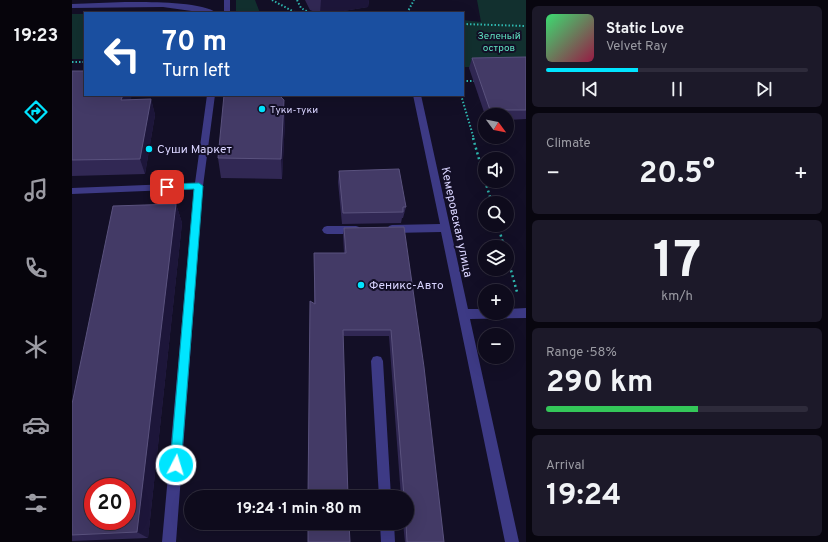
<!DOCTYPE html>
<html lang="en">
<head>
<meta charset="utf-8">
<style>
	body { margin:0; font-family:Overpass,sans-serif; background:#1c1929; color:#f1f3f6; height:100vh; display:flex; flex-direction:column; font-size:15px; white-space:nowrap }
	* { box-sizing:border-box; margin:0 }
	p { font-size:13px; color:#9b9ba3 }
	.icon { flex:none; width:22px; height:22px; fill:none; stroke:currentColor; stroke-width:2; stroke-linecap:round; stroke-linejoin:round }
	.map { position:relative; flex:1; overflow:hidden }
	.side { display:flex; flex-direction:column; gap:6px; padding:6px; background:#08060f; width:302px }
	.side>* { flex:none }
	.guide { position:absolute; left:12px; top:12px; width:380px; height:84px; border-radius:0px; box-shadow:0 4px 16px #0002,0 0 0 1px #2e2b3b; background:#1a4fa0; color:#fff; overflow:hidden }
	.needle { width:26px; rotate:122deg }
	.buttons { position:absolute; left:406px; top:108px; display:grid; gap:8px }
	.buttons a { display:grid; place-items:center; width:36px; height:36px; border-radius:50%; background:#0e0b1c; box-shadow:0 4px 16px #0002,0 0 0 1px #2e2b3b; font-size:20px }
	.speed { position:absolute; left:12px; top:478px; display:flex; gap:8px; font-size:20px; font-weight:700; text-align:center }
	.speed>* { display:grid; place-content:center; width:52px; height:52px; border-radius:50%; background:#0e0b1c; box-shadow:0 4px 16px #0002,0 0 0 1px #2e2b3b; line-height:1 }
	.speed .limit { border:6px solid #d22; background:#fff; color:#111 }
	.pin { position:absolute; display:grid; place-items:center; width:34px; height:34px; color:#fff; margin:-17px; border-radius:8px; box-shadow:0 2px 6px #0006 }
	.me { position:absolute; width:44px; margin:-22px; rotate:5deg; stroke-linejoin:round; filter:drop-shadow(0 0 3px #0008) }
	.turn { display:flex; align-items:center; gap:14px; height:84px; padding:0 12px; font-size:18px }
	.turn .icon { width:52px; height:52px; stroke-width:2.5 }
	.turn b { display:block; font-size:28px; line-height:34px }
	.big { font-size:30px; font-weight:700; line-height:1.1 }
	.side .tile { flex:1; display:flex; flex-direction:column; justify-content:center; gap:6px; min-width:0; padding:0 14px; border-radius:6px; background:#1c1929 }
	.side .dial { align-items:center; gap:0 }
	.dial b { font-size:52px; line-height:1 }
	.song { display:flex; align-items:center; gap:12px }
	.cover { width:48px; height:48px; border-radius:6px; background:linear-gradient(135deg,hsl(140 70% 55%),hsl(340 70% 35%)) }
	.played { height:4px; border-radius:2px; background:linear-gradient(90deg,#00e5ff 35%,#2e2b3b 35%) }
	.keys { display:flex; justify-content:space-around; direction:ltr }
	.heat { display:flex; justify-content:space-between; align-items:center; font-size:22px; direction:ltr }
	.charge { height:6px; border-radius:3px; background:linear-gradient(90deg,#34c759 58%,#2e2b3b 0) }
	.trip { position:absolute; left:112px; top:490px; width:230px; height:40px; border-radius:20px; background:#0e0b1c; box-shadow:0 4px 16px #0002,0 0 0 1px #2e2b3b; font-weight:700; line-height:40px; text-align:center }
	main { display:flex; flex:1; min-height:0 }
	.dock { display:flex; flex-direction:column; width:72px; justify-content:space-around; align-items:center; background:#06040b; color:#9b9ba3 }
	.dock .icon { width:28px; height:28px }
	.dock .current { color:#00e5ff }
	.dock b { font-size:18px; color:#f1f3f6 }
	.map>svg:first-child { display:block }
</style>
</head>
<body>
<main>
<nav class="dock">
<b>19:23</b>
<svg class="icon current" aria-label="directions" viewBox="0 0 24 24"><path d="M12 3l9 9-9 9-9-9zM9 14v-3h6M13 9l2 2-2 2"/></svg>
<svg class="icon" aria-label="music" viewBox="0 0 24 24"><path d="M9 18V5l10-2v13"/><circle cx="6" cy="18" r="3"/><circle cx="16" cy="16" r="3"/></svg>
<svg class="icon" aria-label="phone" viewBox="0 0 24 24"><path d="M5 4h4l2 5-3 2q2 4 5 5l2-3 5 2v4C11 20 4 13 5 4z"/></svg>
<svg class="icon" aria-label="climate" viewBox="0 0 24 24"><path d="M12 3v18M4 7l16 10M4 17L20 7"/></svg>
<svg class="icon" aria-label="car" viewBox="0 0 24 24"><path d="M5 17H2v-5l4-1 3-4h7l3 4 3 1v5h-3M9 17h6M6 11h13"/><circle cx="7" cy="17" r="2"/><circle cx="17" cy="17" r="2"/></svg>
<svg class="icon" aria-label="filters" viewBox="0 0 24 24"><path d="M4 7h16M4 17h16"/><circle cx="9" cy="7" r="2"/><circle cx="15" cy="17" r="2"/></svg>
</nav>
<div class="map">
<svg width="454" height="542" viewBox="0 0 454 542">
	<rect width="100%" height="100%" fill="#130f26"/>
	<path fill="#12302f" d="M 164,0 L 183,0 L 188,13 L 164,13 Z
		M 405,0 L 454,0 L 454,67 L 391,67 L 391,20 L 409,22 Z
		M 0,14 L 13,14 L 13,59 L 0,59 Z"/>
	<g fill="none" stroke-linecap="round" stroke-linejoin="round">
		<path stroke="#2fb8b0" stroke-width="2" stroke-dasharray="1.5 2" stroke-linecap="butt" d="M 200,0 L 224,13
			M 225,0 L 229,8 L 238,13
			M 335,13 L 342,0
			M 391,24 L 454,26
			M 0,62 L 13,62
			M 391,81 L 404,81
			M 389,95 L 402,139"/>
		<path stroke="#2fb8b0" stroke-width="2.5" stroke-dasharray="2 3" stroke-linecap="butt" d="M 401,138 L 413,180
			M 413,181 L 420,203
			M 426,225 L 432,247
			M 435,256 L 445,292"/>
		<path fill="#3d3a85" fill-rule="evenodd" d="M 152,0 L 158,0 L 158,13 L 152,13 Z
			M 53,2 C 74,2 129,1 145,13 L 134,13 L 91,7 L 0,8 L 0,4 Z
			M 135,95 L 143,95 L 131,186 L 104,542 L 90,542 L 122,189 L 0,194 L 0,188 L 123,183 Z
			M 341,95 L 349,95 L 396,309 L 413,309 L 413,313 L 435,313 L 435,309 L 454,308 L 454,318 L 398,319 L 447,542 L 433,542 L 369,232 L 320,233 L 317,232 L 315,229 L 317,226 L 320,225 L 368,224 Z
			M 255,226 L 284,226 L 287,227 L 289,230 L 287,233 L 284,234 L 255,234 L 252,233 L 250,230 L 252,227 Z
			M 305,356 L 309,357 L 311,361 L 319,497 L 307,497 L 299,361 L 301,357 Z
			M 308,523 L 322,523 L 323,542 L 309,542 Z"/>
	</g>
	<path fill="#312854" d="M 233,0 L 297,0 L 296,7 L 259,13 L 245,13 L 238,10 Z
		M 454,57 L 454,119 L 435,120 L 435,115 L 413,115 L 397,68 L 400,58 Z
		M 0,71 L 13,95 L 60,95 L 58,100 L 79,99 L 83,115 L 73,174 L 0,176 Z
		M 213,120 L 210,179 L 149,178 L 146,158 Z
		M 267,171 L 334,207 L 331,218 L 330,218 L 329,223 L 270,224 L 266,182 Z
		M 104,204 L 110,223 L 76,538 L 0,541 L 0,404 Z
		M 332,227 L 372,542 L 333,542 L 331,523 L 335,523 L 335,497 L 329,497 L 317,336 L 272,336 L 242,303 L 242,253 L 272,253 L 271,235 L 272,228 Z"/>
	<path fill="#1d163a" d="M 249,0 L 297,0 L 296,7 L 259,13 L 248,13 Z
		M 51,95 L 60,95 L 55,116 L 49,100 Z
		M 79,99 L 83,115 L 73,174 L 68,159 Z
		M 212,100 L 213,120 L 210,179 L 209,159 Z
		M 104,204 L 110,223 L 76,538 L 65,532 Z"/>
	<path fill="#433a66" stroke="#5a527e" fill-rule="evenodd" d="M 454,57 L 454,110 L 418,110 L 400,58 Z
		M 0,71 L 13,71 L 13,95 L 51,95 L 49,100 L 79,99 L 68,159 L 0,160 Z
		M 152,95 L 207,95 L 212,100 L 209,159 L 146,158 Z
		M 327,169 L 334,207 L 331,207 L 331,212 L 271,213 L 267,171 Z
		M 104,204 L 65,532 L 0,535 L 0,404 L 41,206 ZM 21,487 L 55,487 L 55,521 L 21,521 Z
		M 332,227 L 352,367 L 372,542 L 335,542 L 334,523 L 335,523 L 335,497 L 332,497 L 319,330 L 271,330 L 276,497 L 236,497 L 238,301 L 243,304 L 242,253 L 274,253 L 272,228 Z
		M 236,523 L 277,523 L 278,542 L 236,542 Z"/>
	<path fill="#00e5ff" stroke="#0095a6" d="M 127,183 L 131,186 L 109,465 L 108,469 L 104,470 L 100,469 L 98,465 L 122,189 L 95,190 L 91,187 L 95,184 Z"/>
	<g fill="#00e5ff" stroke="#130f26" stroke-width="1.5">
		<circle cx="190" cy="109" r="4"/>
		<circle cx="77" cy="149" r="4"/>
		<circle cx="289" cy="285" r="4"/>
	</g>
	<g text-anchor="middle" stroke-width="4" stroke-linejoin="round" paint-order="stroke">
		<g font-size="10" fill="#5fe0c0" stroke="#130f26">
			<text x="427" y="39">Зеленый<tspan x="427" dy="12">остров</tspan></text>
		</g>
		<g font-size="10" fill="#d9d4ff" stroke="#130f26" text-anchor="start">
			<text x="198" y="113">Туки-туки</text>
		</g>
		<g font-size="12" fill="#d9d4ff" stroke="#130f26" text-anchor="start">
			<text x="85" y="153">Суши Маркет</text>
			<text x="297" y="289">Феникс-Авто</text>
		</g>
		<g font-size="12" fill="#d9d4ff" stroke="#130f26">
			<text transform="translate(385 222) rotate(78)" y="4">Кемеровская улица</text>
		</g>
	</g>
</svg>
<div class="buttons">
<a><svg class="needle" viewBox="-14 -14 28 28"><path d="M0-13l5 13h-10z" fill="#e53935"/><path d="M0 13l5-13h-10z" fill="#9b9ba3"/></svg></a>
<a><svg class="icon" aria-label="sound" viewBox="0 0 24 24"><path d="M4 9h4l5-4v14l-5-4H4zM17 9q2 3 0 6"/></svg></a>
<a><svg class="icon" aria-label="search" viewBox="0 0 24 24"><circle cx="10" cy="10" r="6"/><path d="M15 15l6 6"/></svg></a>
<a><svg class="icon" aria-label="layers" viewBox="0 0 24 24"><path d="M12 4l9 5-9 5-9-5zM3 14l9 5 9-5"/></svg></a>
<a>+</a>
<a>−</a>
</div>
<div class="speed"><div class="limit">20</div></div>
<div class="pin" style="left:95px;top:187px;background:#d93025"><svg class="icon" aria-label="arrive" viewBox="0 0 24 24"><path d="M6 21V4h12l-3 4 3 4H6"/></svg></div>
<svg class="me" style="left:104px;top:465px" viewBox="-20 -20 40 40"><circle r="17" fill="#00e5ff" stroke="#fff" stroke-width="3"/><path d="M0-11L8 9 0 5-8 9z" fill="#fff"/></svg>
<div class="trip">19:24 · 1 min · 80 m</div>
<div class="guide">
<div class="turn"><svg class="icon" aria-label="left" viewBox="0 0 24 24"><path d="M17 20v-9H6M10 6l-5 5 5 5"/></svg><div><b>70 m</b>Turn left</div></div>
</div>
</div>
<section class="side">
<div class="tile">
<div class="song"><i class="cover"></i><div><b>Static Love</b><p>Velvet Ray</p></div></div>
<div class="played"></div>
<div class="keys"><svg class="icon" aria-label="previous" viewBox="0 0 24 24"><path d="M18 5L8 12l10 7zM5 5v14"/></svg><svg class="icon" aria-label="pause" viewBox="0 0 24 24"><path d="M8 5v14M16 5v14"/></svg><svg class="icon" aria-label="next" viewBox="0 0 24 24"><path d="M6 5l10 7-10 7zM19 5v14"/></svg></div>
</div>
<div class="tile"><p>Climate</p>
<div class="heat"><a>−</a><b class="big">20.5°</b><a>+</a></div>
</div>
<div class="tile dial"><b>17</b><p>km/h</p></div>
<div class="tile"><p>Range · 58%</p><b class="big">290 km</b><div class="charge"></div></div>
<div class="tile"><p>Arrival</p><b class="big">19:24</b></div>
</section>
</main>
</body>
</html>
